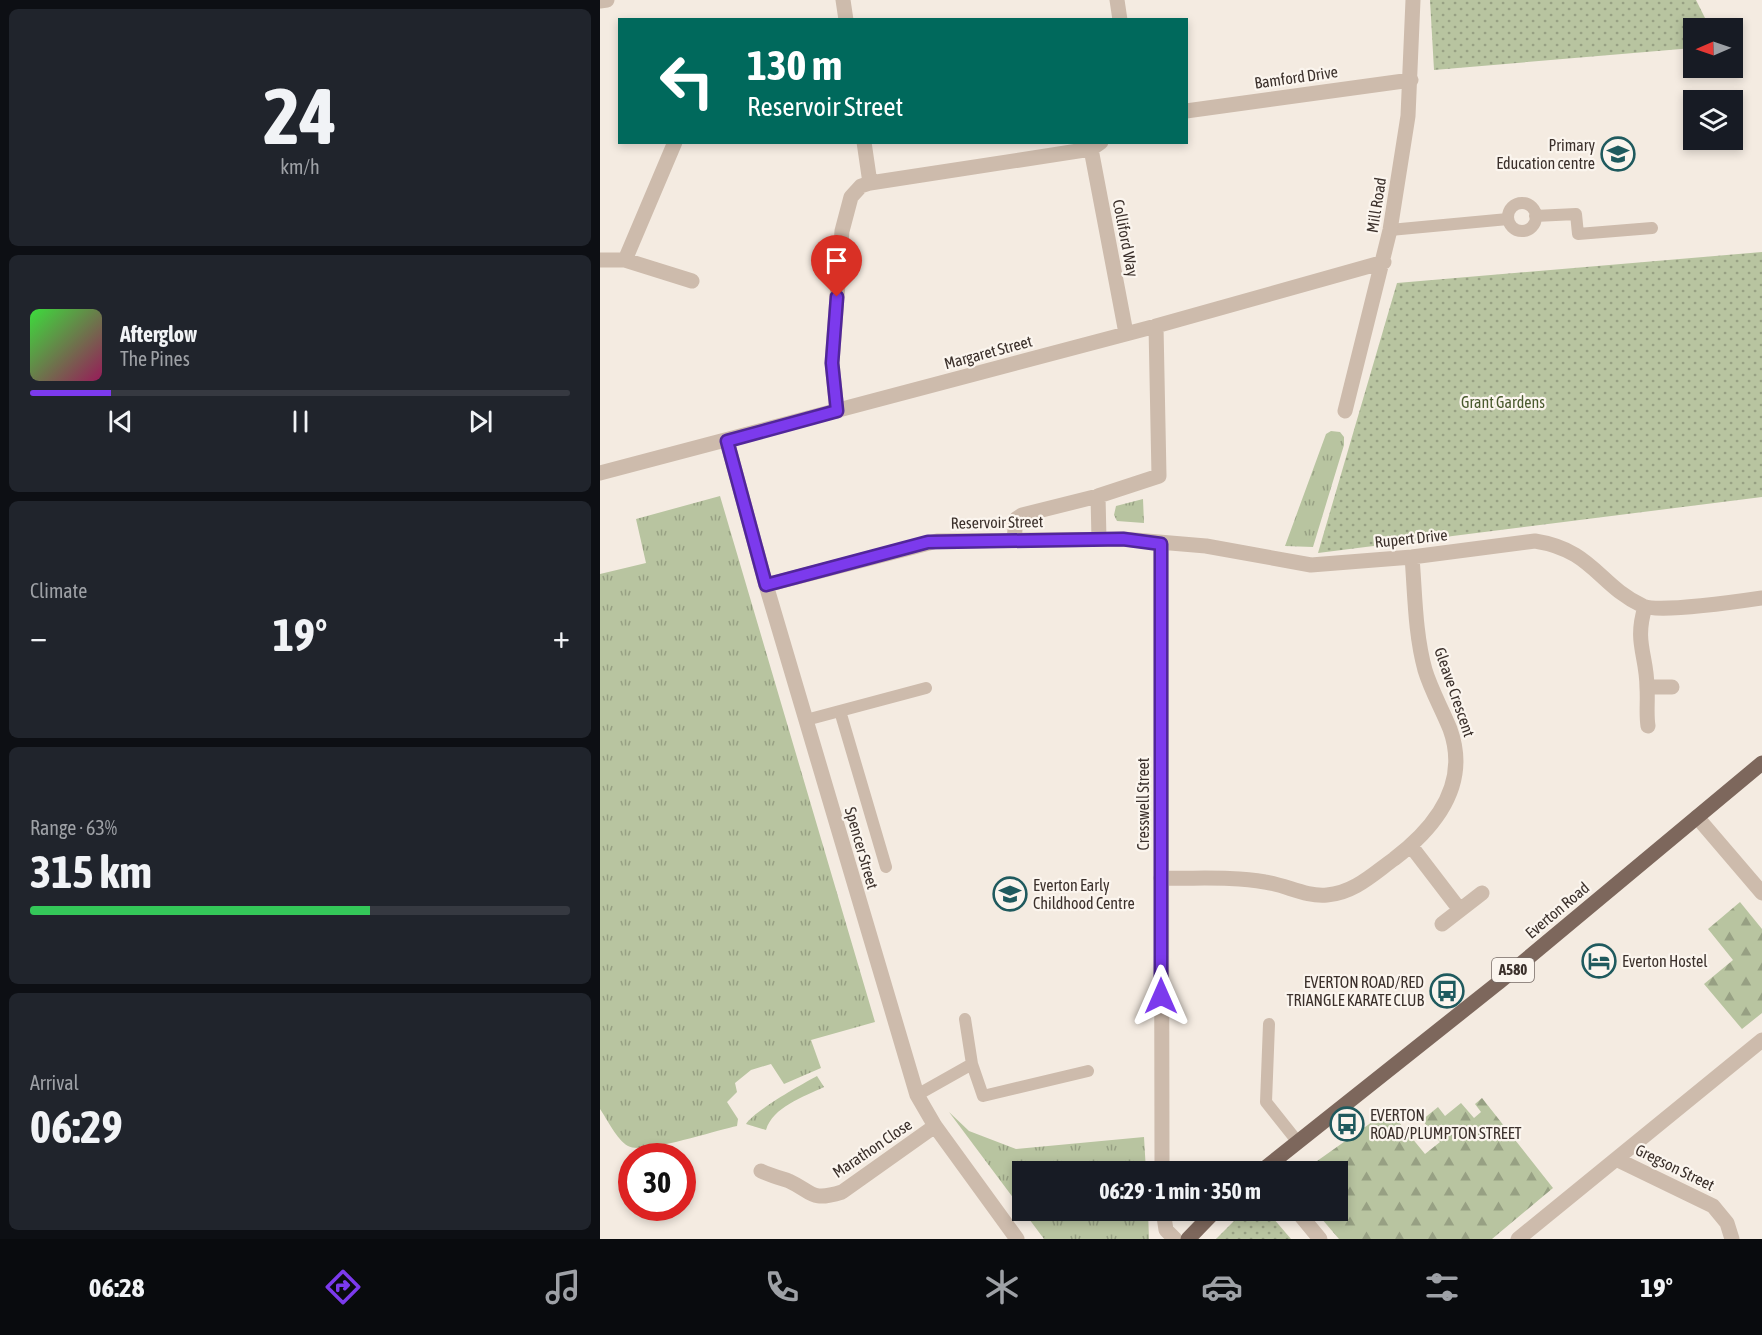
<!DOCTYPE html>
<html lang="en">
<head>
<meta charset="utf-8">
<style>
	body { margin:0; font-family:"Asap Condensed",sans-serif; background:#20242c; color:#f1f3f6; height:100vh; display:flex; flex-direction:column; font-size:22px; white-space:nowrap }
	* { box-sizing:border-box; margin:0 }
	p { font-size:20px; color:#9ea1a6 }
	.icon { flex:none; width:33px; height:33px; fill:none; stroke:currentColor; stroke-width:2; stroke-linecap:round; stroke-linejoin:round }
	.map { position:relative; flex:1; overflow:hidden }
	.details { display:flex; flex-direction:column; gap:9px; padding:9px; background:#0d0f14; width:600px }
	.details>* { flex:none }
	.banner { position:absolute; left:18px; top:18px; width:570px; height:126px; border-radius:0px; box-shadow:0 3px 9px #0003; background:#00695c; color:#fff; overflow:hidden }
	.needle { width:39px; rotate:268deg }
	.tools { position:absolute; left:1083px; top:18px; display:grid; gap:12px }
	.tools a { display:grid; place-items:center; width:60px; height:60px; border-radius:0px; background:#171b24; box-shadow:0 3px 9px #0003; font-size:30px }
	.speed { position:absolute; left:18px; top:1143px; display:flex; gap:12px; font-size:30px; font-weight:700; text-align:center }
	.speed>* { display:grid; place-content:center; width:78px; height:78px; border-radius:50%; background:#171b24; box-shadow:0 3px 9px #0003; line-height:1 }
	.speed .limit { border:9px solid #d22; background:#fff; color:#111 }
	.pin { position:absolute; display:grid; place-items:center; width:51px; height:51px; color:#fff; margin:-62px -26px; border-radius:50% 50% 50% 0; rotate:-45deg; box-shadow:0 0 6px #0007 }
	.pin .icon { rotate:45deg }
	.me { position:absolute; width:66px; margin:-33px; rotate:0deg; stroke-linejoin:round; filter:drop-shadow(0 0 4px #0008) }
	.turn { display:flex; align-items:center; gap:21px; height:126px; padding:0 30px; font-size:27px }
	.turn .icon { width:78px; height:78px; stroke-width:2.5 }
	.turn b { display:block; font-size:42px; line-height:51px }
	.big { font-size:45px; font-weight:700; line-height:1.1 }
	.details .widget { flex:1; display:flex; flex-direction:column; justify-content:center; gap:9px; min-width:0; padding:0 21px; border-radius:9px; background:#20242c }
	.details .dial { align-items:center; gap:0 }
	.dial b { font-size:78px; line-height:1 }
	.song { display:flex; align-items:center; gap:18px }
	.cover { width:72px; height:72px; border-radius:9px; background:linear-gradient(135deg,hsl(120 70% 55%),hsl(330 70% 35%)) }
	.played { height:6px; border-radius:3px; background:linear-gradient(90deg,#7c3aed 15%,#363941 15%) }
	.keys { display:flex; justify-content:space-around; direction:ltr }
	.heat { display:flex; justify-content:space-between; align-items:center; font-size:33px; direction:ltr }
	.charge { height:9px; border-radius:4px; background:linear-gradient(90deg,#34c759 63%,#363941 0) }
	.trip { position:absolute; left:412px; top:1161px; width:336px; height:60px; border-radius:0px; background:#171b24; box-shadow:0 3px 9px #0003; font-weight:700; line-height:60px; text-align:center }
	.tabs { display:flex; height:96px; justify-content:space-around; align-items:center; background:#090b0e; color:#9ea1a6 }
	.tabs .icon { width:42px; height:42px }
	.tabs .selected { color:#7c3aed }
	.tabs b { font-size:27px; color:#f1f3f6 }
	main { display:flex; flex:1; min-height:0 }
	.map>svg:first-child { display:block }
</style>
</head>
<body>
<main>
<section class="details">
<div class="widget dial"><b>24</b><p>km/h</p></div>
<div class="widget">
<div class="song"><i class="cover"></i><div><b>Afterglow</b><p>The Pines</p></div></div>
<div class="played"></div>
<div class="keys"><svg class="icon" aria-label="previous" viewBox="0 0 24 24"><path d="M18 5L8 12l10 7zM5 5v14"/></svg><svg class="icon" aria-label="pause" viewBox="0 0 24 24"><path d="M8 5v14M16 5v14"/></svg><svg class="icon" aria-label="next" viewBox="0 0 24 24"><path d="M6 5l10 7-10 7zM19 5v14"/></svg></div>
</div>
<div class="widget"><p>Climate</p>
<div class="heat"><a>−</a><b class="big">19°</b><a>+</a></div>
</div>
<div class="widget"><p>Range · 63%</p><b class="big">315 km</b><div class="charge"></div></div>
<div class="widget"><p>Arrival</p><b class="big">06:29</b></div>
</section>
<div class="map">
<svg width="1162" height="1239" viewBox="0 0 1162 1239">
	<defs>
		<pattern id="grass-tufts" width="24" height="20" patternUnits="userSpaceOnUse" patternTransform="scale(1.5)"><rect width="24" height="20" fill="#b8c4a0"/><path d="M3 7l-1-3M5 7V3M7 7l1-3M15 17l-1-3M17 17v-4M19 17l1-3" fill="none" stroke="#97a083"/></pattern>
		<pattern id="forest-firs" width="22" height="20" patternUnits="userSpaceOnUse" patternTransform="scale(1.5)"><rect width="22" height="20" fill="#b8c4a0"/><path d="M5 1l3.5 6h-7zM16 11l3.5 6h-7z" fill="#97a083"/></pattern>
		<pattern id="park-dots" width="8" height="8" patternUnits="userSpaceOnUse" patternTransform="scale(1.5)"><rect width="8" height="8" fill="#b8c4a0"/><path d="M2 2h.1M6 6h.1" fill="none" stroke="#97a083" stroke-width="1.8" stroke-linecap="round"/></pattern>
	</defs>
	<rect width="100%" height="100%" fill="#f4ebe1"/>
	<path fill="url(#grass-tufts)" d="M 731,431 L 740,432 L 744,437 L 744,445 L 713,547 L 685,546 L 726,434 Z
		M 120,496 L 275,1022 L 211,1040 L 221,1068 L 184,1084 L 171,1064 L 151,1070 L 135,1083 L 137,1092 L 127,1102 L 138,1119 L 137,1126 C 117,1130 42,1155 28,1146 C 17,1140 7,1119 0,1109 L 0,574 L 46,563 L 36,519 Z
		M 543,499 L 544,523 L 517,521 L 514,515 L 516,506 Z
		M 217,1076 L 224,1087 C 203,1097 173,1107 166,1130 L 146,1124 C 154,1111 202,1084 217,1076 Z
		M 349,1112 L 369,1131 L 416,1149 L 544,1137 L 546,1171 L 423,1172 L 423,1210 L 548,1211 L 549,1239 L 444,1239 Z"/>
	<path fill="url(#forest-firs)" d="M 1140,902 L 1162,929 L 1162,1013 L 1142,1029 L 1104,984 L 1133,960 L 1108,929 Z
		M 882,1098 L 953,1188 L 892,1239 L 739,1239 L 715,1211 L 738,1210 L 738,1172 L 703,1171 L 789,1110 L 825,1154 L 840,1142 L 822,1120 L 838,1107 L 845,1116 L 861,1103 L 874,1118 L 881,1112 L 875,1104 Z"/>
	<path fill="url(#park-dots)" d="M 830,0 L 1096,0 L 1110,28 L 1094,28 L 1093,48 L 834,70 Z
		M 1162,252 L 1162,497 L 718,553 L 797,283 Z
		M 644,1211 L 667,1211 L 691,1239 L 616,1239 Z"/>
	<g fill="none" stroke-linecap="round" stroke-linejoin="round">
		<path stroke="#cdbbac" stroke-width="12" d="M908 217a14 14 0 1 1 28 0a14 14 0 1 1-28 0Z
			M 935,216 L 976,214 L 978,234 L 1052,228
			M 790,230 L 908,219
			M 240,711 L 286,867
			M 206,720 L 326,688
			M 669,1024 L 666,1102 L 697,1141
			M 372,1064 L 383,1096 L 488,1071
			M 317,1095 L 372,1064 L 365,1019"/>
		<path stroke="#cdbbac" stroke-width="15" d="M 243,0 L 246,20
			M 517,0 L 520,20
			M 0,1 L 7,0
			M 586,111 L 811,80
			M 491,149 L 526,333
			M 270,183 L 491,149 L 501,142
			M 0,260 L 25,260 L 92,281
			M 25,260 L 75,142
			M 237,411 L 232,363 L 242,231 L 251,197 L 261,186 L 270,183 L 264,142
			M 745,411 L 790,230 L 808,116 L 813,0
			M 127,441 L 166,585 L 317,1095 L 335,1126 L 417,1239
			M 0,473 L 556,326 L 784,262
			M 498,496 L 499,539
			M 414,540 L 416,519 L 422,515 L 498,496 L 559,476 L 556,326
			M 561,544 L 562,1172
			M 166,585 L 337,541 L 523,539 L 606,546 L 711,565 L 812,557 L 935,541 C 993,550 998,585 1043,606 C 1059,613 1142,601 1162,598
			M 1045,607 C 1034,643 1047,655 1047,688 C 1048,701 1046,713 1048,726
			M 1047,687 L 1072,687
			M 1097,817 L 1162,893
			M 811,846 L 860,910
			M 561,878 C 595,879 632,876 665,882 C 687,885 705,897 727,895 C 754,893 773,874 794,859 C 836,827 870,784 850,729 C 842,709 831,690 825,670 C 815,634 815,594 812,557
			M 842,924 L 882,893
			M 1018,1160 L 1113,1206 L 1127,1223 L 1132,1239
			M 161,1171 C 170,1175 180,1178 189,1181 C 213,1192 210,1202 242,1192 L 335,1126
			M 563,1210 L 566,1230 L 575,1239
			M 696,1210 L 720,1239
			M 918,1239 L 1162,1040"/>
		<path stroke="#7d675c" stroke-width="15" d="M 660,1172 L 898,983 L 1162,763
			M 588,1239 L 616,1210"/>
	</g>
	<g fill="none" stroke-linecap="round" stroke-linejoin="round">
		<g stroke="#51269a" stroke-width="15">
			<path id="route" d="M 237,297 L 232,363 L 237,411 L 127,441 L 166,585 L 328,542 L 523,539 L 561,544 L 561,996"/>
		</g>
		<use href="#route" stroke="#7c3aed" stroke-width="10"/>
	</g>
	<defs>
		<g id="school-ring" transform="scale(1.725)"><circle r="9.5" fill="#fbf5ee" stroke="#1f5a5e" stroke-width="1.5"/><path d="M0-5L7-2L0 1L-7-2ZM-4 1L0 2.5L4 1V4Q0 6-4 4Z" fill="#1f5a5e"/></g>
		<g id="hotel-ring" transform="scale(1.725)"><circle r="9.5" fill="#fbf5ee" stroke="#1f5a5e" stroke-width="1.5"/><path d="M-6-4.5h1.5V1H6V5H4.5V3h-9V5H-6ZM-4 0a1.8 1.8 0 1 1 3.6 0ZM.5 0V-2.5h3Q6-2.5 6 0Z" fill="#1f5a5e"/></g>
		<g id="bus-ring" transform="scale(1.725)"><circle r="9.5" fill="#fbf5ee" stroke="#1f5a5e" stroke-width="1.5"/><path d="M-5-6H5V4H4V6H2V4H-2V6H-4V4H-5ZM-3.5-4V0h7V-4ZM-3.5 1.2v1.5H-2V1.2ZM2 1.2v1.5H3.5V1.2Z" fill="#1f5a5e"/></g>
	</defs>
	<g fill-rule="evenodd">
		<use href="#school-ring" x="1018" y="154"/>
		<use href="#school-ring" x="410" y="894"/>
		<use href="#hotel-ring" x="999" y="961"/>
		<use href="#bus-ring" x="847" y="991"/>
		<use href="#bus-ring" x="747" y="1124"/>
	</g>
	<g text-anchor="middle" stroke-width="4.5" stroke-linejoin="round" paint-order="stroke">
		<rect fill="#fbf5ee" stroke="#756b66" stroke-width="1.5" x="892" y="958" width="42" height="24" rx="4.5"/>
		<g font-size="15" font-weight="bold" fill="#3b302b">
			<text x="913" y="975">A580</text>
		</g>
		<g font-size="16" fill="#3b302b" stroke="#fbf5ee">
			<text transform="translate(696 77) rotate(-8)" y="6">Bamford Drive</text>
			<text transform="translate(776 205) rotate(-81)" y="6">Mill Road</text>
			<text transform="translate(526 238) rotate(79)" y="6">Colliford Way</text>
			<text transform="translate(388 352) rotate(-15)" y="6">Margaret Street</text>
			<text transform="translate(397 522) rotate(-1)" y="6">Reservoir Street</text>
			<text transform="translate(811 538) rotate(-6)" y="6">Rupert Drive</text>
			<text transform="translate(855 692) rotate(71)" y="6">Gleave Crescent</text>
			<text transform="translate(543 804) rotate(-90)" y="6">Cresswell Street</text>
			<text transform="translate(262 848) rotate(74)" y="6">Spencer Street</text>
			<text transform="translate(957 910) rotate(-40)" y="6">Everton Road</text>
			<text transform="translate(272 1148) rotate(-34)" y="6">Marathon Close</text>
			<text transform="translate(1075 1167) rotate(26)" y="6">Gregson Street</text>
		</g>
		<g font-size="16" fill="#3b302b" stroke="#fbf5ee" text-anchor="start">
			<text x="995" y="151" text-anchor="end">Primary<tspan x="995" dy="18">Education centre</tspan></text>
			<text x="433" y="891">Everton Early<tspan x="433" dy="18">Childhood Centre</tspan></text>
			<text x="1022" y="967">Everton Hostel</text>
			<text x="824" y="988" text-anchor="end">EVERTON ROAD/RED<tspan x="824" dy="18">TRIANGLE KARATE CLUB</tspan></text>
			<text x="770" y="1121">EVERTON<tspan x="770" dy="18">ROAD/PLUMPTON STREET</tspan></text>
		</g>
		<g font-size="16" fill="#4a5a2e" stroke="#fbf5ee">
			<text x="903" y="408">Grant Gardens</text>
		</g>
	</g>
</svg>
<div class="tools">
<a><svg class="needle" viewBox="-14 -14 28 28"><path d="M0-13l5 13h-10z" fill="#e53935"/><path d="M0 13l5-13h-10z" fill="#9ea1a6"/></svg></a>
<a><svg class="icon" aria-label="layers" viewBox="0 0 24 24"><path d="M12 4l9 5-9 5-9-5zM3 14l9 5 9-5"/></svg></a>
</div>
<div class="speed"><div class="limit">30</div></div>
<div class="pin" style="left:237px;top:297px;background:#d93025"><svg class="icon" aria-label="arrive" viewBox="0 0 24 24"><path d="M6 21V4h12l-3 4 3 4H6"/></svg></div>
<svg class="me" style="left:561px;top:996px" viewBox="-20 -20 40 40"><path d="M0-17L14 15 0 8-14 15z" fill="#7c3aed" stroke="#fff" stroke-width="4"/></svg>
<div class="trip">06:29 · 1 min · 350 m</div>
<div class="banner">
<div class="turn"><svg class="icon" aria-label="left" viewBox="0 0 24 24"><path d="M17 20v-9H6M10 6l-5 5 5 5"/></svg><div><b>130 m</b>Reservoir Street</div></div>
</div>
</div>
</main>
<nav class="tabs">
<b>06:28</b>
<svg class="icon selected" aria-label="directions" viewBox="0 0 24 24"><path d="M12 3l9 9-9 9-9-9zM9 14v-3h6M13 9l2 2-2 2"/></svg>
<svg class="icon" aria-label="music" viewBox="0 0 24 24"><path d="M9 18V5l10-2v13"/><circle cx="6" cy="18" r="3"/><circle cx="16" cy="16" r="3"/></svg>
<svg class="icon" aria-label="phone" viewBox="0 0 24 24"><path d="M5 4h4l2 5-3 2q2 4 5 5l2-3 5 2v4C11 20 4 13 5 4z"/></svg>
<svg class="icon" aria-label="climate" viewBox="0 0 24 24"><path d="M12 3v18M4 7l16 10M4 17L20 7"/></svg>
<svg class="icon" aria-label="car" viewBox="0 0 24 24"><path d="M5 17H2v-5l4-1 3-4h7l3 4 3 1v5h-3M9 17h6M6 11h13"/><circle cx="7" cy="17" r="2"/><circle cx="17" cy="17" r="2"/></svg>
<svg class="icon" aria-label="filters" viewBox="0 0 24 24"><path d="M4 7h16M4 17h16"/><circle cx="9" cy="7" r="2"/><circle cx="15" cy="17" r="2"/></svg>
<b>19°</b>
</nav>
</body>
</html>
